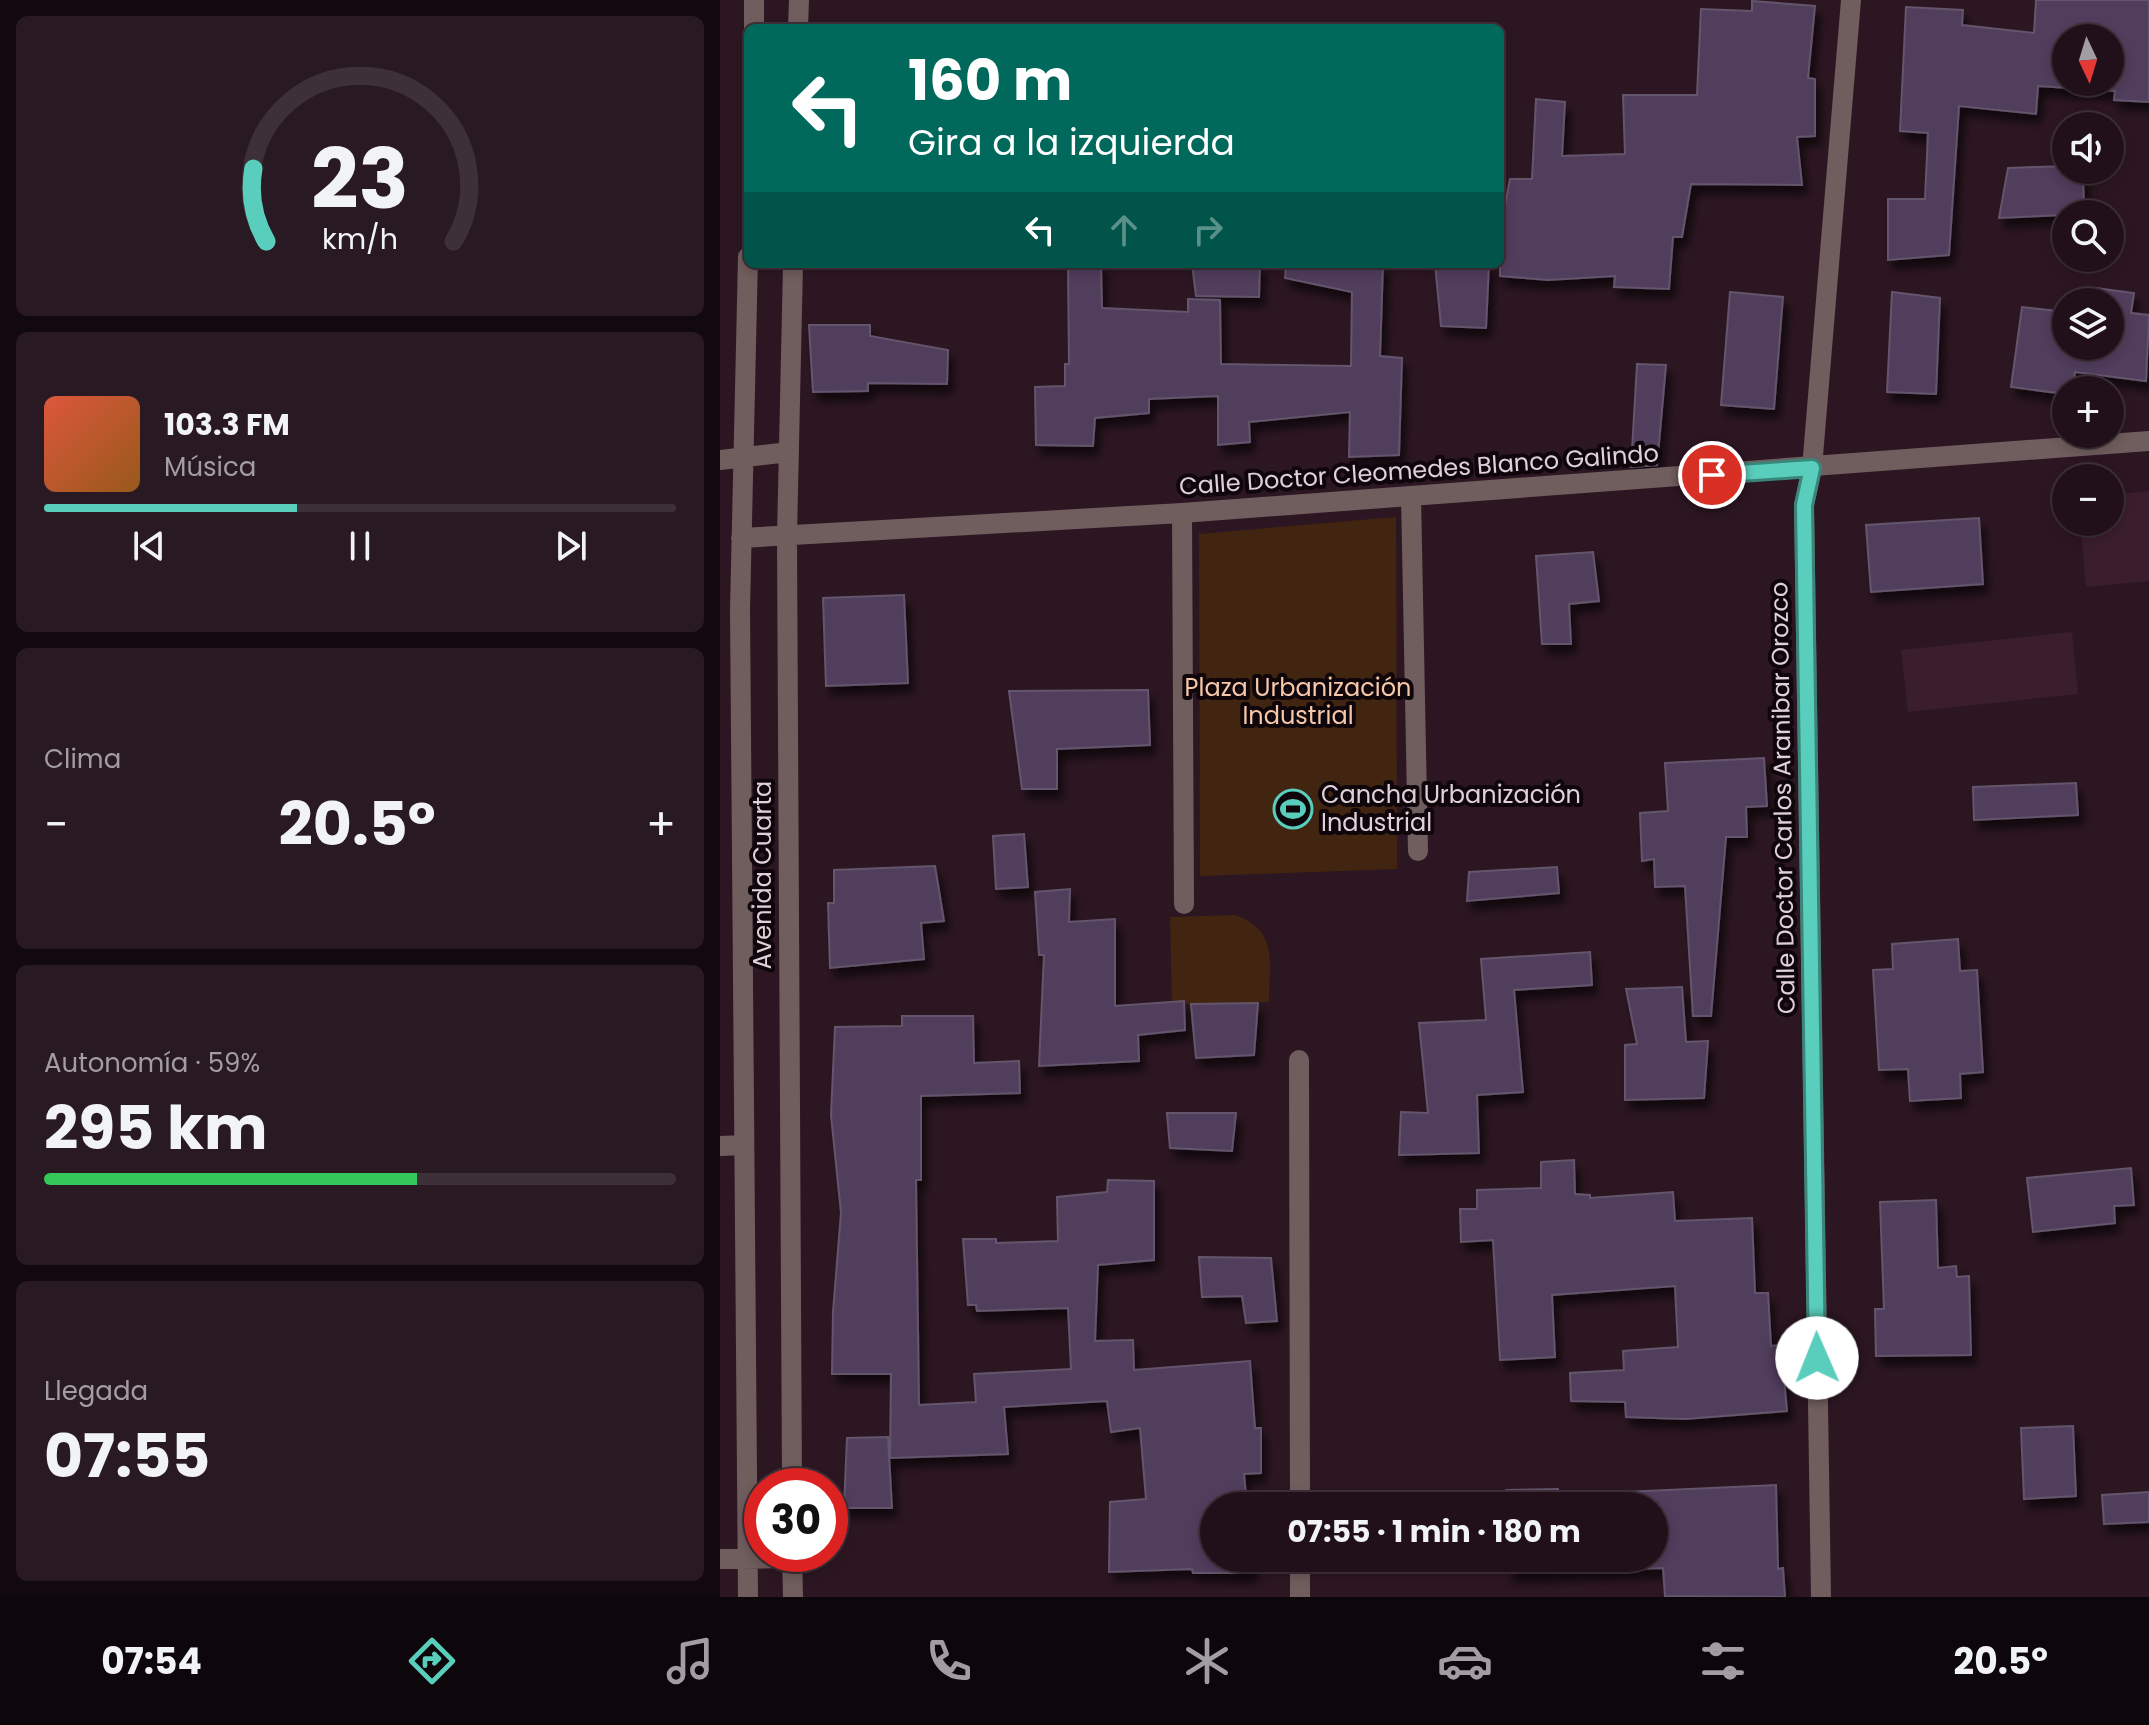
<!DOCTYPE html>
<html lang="es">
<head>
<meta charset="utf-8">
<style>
	body { margin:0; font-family:Poppins,sans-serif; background:#291923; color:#f1f3f6; height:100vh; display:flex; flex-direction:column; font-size:30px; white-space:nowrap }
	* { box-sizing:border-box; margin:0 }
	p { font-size:26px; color:#a29da2 }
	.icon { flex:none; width:44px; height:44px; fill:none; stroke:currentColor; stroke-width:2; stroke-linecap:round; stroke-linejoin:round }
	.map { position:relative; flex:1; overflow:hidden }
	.side { display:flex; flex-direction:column; gap:16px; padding:16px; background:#12090e; width:720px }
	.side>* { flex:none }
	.guide { position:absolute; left:24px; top:24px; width:760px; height:244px; border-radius:12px; box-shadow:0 4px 12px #0003,0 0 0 2px #3e3039; background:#00695c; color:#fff; overflow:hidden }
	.needle { width:52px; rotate:176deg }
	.tools { position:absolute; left:1332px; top:24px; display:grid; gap:16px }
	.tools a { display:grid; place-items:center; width:72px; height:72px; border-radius:50%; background:#21101a; box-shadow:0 4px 12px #0003,0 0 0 2px #3e3039; font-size:40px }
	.speed { position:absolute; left:24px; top:1468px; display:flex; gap:16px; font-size:40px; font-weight:700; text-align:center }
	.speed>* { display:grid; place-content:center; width:104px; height:104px; border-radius:50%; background:#21101a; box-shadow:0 4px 12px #0003,0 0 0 2px #3e3039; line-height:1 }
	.speed .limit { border:12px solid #d22; background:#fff; color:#111 }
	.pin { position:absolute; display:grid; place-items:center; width:68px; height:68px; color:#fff; margin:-34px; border:4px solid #fff; border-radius:50%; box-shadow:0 2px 8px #0007 }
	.me { position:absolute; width:88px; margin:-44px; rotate:359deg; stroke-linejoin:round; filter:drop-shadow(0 0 6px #0008) }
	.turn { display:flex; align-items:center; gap:28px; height:168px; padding:0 32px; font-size:36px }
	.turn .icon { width:104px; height:104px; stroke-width:2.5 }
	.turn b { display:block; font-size:56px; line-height:68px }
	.lanes { display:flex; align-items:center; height:76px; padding:0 32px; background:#0003; justify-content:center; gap:40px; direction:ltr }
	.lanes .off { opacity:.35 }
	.big { font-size:60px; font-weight:700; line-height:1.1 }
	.side .tile { flex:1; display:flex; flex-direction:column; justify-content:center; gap:12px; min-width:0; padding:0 28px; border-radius:12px; background:#291923 }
	.side .dial { align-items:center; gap:0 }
	.dial svg { height:208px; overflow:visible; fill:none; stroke:#3e3039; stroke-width:7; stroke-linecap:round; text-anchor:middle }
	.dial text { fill:#f1f3f6; stroke:none }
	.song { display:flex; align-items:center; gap:24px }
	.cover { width:96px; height:96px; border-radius:12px; background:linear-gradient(135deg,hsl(10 70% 55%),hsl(30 70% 35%)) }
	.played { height:8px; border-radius:4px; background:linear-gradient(90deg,#5acebd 40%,#3e3039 40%) }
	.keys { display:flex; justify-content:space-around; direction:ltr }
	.heat { display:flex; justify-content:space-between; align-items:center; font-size:44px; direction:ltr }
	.charge { height:12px; border-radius:6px; background:linear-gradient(90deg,#34c759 59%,#3e3039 0) }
	.trip { position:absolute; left:480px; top:1492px; width:468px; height:80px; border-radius:40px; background:#21101a; box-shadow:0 4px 12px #0003,0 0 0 2px #3e3039; font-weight:700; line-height:80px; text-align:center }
	.menu { display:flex; height:128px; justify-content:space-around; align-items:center; background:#0d060a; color:#a29da2 }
	.menu .icon { width:56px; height:56px }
	.menu .on { color:#5acebd }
	.menu b { font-size:36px; color:#f1f3f6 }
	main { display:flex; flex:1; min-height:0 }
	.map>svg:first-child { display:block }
</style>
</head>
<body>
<main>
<section class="side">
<div class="tile dial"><svg viewBox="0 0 100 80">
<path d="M14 69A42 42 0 1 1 86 69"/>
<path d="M14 69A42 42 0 0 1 9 41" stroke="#5acebd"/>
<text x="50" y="56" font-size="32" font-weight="700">23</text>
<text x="50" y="72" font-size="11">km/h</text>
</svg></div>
<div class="tile">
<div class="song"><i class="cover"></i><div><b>103.3 FM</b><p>Música</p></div></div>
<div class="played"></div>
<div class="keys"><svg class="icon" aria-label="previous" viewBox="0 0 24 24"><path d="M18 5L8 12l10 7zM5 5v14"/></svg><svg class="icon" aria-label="pause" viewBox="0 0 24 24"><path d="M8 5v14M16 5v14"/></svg><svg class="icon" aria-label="next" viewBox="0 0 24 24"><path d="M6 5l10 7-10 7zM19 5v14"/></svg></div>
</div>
<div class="tile"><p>Clima</p>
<div class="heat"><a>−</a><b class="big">20.5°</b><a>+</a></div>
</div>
<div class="tile"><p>Autonomía · 59%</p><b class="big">295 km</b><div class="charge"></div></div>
<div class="tile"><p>Llegada</p><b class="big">07:55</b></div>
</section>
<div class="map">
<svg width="1429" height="1597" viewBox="0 0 1429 1597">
	<defs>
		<filter id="shadow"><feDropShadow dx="5" dy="9" stdDeviation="4" flood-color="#0009"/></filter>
	</defs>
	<rect width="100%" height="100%" fill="#2c1622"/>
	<path fill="#3a1e2d" d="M 1429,491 L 1429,581 L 1366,587 L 1360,522 L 1390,522 L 1390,495 Z
		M 1352,632 L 1358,694 L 1188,712 L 1181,650 Z"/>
	<path fill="#422511" d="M 676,517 L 677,869 L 480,876 L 479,534 Z
		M 515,915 C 559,930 549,963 549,1002 L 452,1004 L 450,917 Z"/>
	<path fill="#513e5b" stroke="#64556c" stroke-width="2" fill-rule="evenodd" filter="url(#shadow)" d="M 1316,0 L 1429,0 L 1429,102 L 1394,100 L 1395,91 L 1318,86 L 1316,114 L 1239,106 L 1229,255 L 1168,260 L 1168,199 L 1205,199 L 1208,133 L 1180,131 L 1186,7 L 1243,10 L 1242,25 L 1314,33 ZM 1346,38 L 1390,38 L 1390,82 L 1346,82 Z
		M 1032,1 L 1095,6 L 1088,78 L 1095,79 L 1095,136 L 1077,137 L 1082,185 L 971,184 L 962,237 L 953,237 L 949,289 L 894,287 L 895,276 L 828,280 L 780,276 L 780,232 L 790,179 L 812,179 L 816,99 L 845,102 L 842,156 L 905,154 L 903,95 L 977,95 L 981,9 L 1032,11 Z
		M 1346,166 L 1346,170 L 1363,170 L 1364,214 L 1279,218 L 1288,168 Z
		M 348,264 L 381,264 L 382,308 L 468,312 L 468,299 L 500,300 L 501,364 L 631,366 L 632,292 L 565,278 L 566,264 L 663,264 L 660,356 L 682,358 L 679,455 L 629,457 L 630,412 L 529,422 L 530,442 L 498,445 L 498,396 L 429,399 L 429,413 L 375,418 L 373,446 L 316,445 L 315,387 L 345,386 L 345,364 L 349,364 Z
		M 472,264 L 540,264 L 539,297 L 476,296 Z
		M 715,264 L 769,264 L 766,328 L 721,326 Z
		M 1376,288 L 1414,293 L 1411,313 L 1429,315 L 1426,381 L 1355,372 L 1353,390 L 1346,390 L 1346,394 L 1291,387 L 1302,307 L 1346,312 L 1346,346 L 1390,346 L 1390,302 L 1374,302 Z
		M 1010,292 L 1063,297 L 1054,409 L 1001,405 Z
		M 1172,292 L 1220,298 L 1216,394 L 1167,392 Z
		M 89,325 L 150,325 L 150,336 L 228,350 L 227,384 L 148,383 L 148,391 L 93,392 Z
		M 917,364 L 946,365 L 937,465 L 911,467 Z
		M 1259,518 L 1263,584 L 1151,592 L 1146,525 Z
		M 873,552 L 879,601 L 849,604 L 851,644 L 822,644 L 816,556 Z
		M 184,595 L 188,683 L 106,686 L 103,598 Z
		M 428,690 L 430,745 L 337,749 L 337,789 L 302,789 L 289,691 Z
		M 1044,758 L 1047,806 L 1026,807 L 1027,837 L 1006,837 L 991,1016 L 973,1016 L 965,886 L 935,887 L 934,859 L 922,861 L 920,813 L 948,811 L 945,763 Z
		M 1356,783 L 1358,815 L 1254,820 L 1253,787 Z
		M 304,834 L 308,887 L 276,889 L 273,836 Z
		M 215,866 L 224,921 L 201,923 L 204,959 L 110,968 L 108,903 L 114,903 L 114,870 Z
		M 837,867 L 839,893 L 747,901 L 749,872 Z
		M 350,889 L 349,922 L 395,919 L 395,1006 L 464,1001 L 465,1030 L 418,1035 L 419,1061 L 319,1066 L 324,955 L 319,955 L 315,892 Z
		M 1238,939 L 1240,971 L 1257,970 L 1263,1072 L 1240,1074 L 1241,1098 L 1190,1101 L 1188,1069 L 1159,1070 L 1153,970 L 1173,969 L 1172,944 Z
		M 870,952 L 872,985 L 794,990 L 803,1092 L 757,1095 L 759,1153 L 679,1155 L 681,1112 L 708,1113 L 699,1023 L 766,1020 L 761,959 Z
		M 962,987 L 966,1042 L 988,1041 L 984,1098 L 905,1100 L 905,1045 L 917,1044 L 906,989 Z
		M 538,1003 L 534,1055 L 476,1058 L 471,1004 Z
		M 182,1016 L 253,1016 L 254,1063 L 299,1061 L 300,1093 L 201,1096 L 201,1180 L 196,1180 L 199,1405 L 256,1402 L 254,1374 L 351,1369 L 348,1308 L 257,1311 L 256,1305 L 248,1305 L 243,1239 L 276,1239 L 276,1243 L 338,1241 L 337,1197 L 387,1192 L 388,1180 L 434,1181 L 434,1260 L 378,1265 L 375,1341 L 413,1340 L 414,1370 L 530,1361 L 535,1428 L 541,1428 L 541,1473 L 524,1474 L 527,1506 L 494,1506 L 494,1558 L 532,1558 L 532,1573 L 473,1573 L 472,1569 L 389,1572 L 390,1502 L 426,1499 L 420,1428 L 391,1432 L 387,1401 L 284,1407 L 288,1454 L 170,1458 L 171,1374 L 112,1374 L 113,1312 L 121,1213 L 111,1115 L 115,1027 L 182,1026 Z
		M 447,1113 L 516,1113 L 512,1151 L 450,1148 Z
		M 854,1160 L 855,1194 L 870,1195 L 870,1198 L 953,1192 L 955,1221 L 1032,1218 L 1035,1293 L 1048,1293 L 1051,1346 L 1061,1345 L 1067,1411 L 965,1419 L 906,1417 L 905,1402 L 851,1401 L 850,1373 L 904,1370 L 903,1351 L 958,1347 L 955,1286 L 832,1295 L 835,1357 L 780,1360 L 773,1240 L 741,1242 L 740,1209 L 757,1209 L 757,1190 L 821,1188 L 821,1162 Z
		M 1411,1168 L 1414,1205 L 1394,1206 L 1395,1223 L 1313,1232 L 1307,1178 Z
		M 1216,1200 L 1218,1268 L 1236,1266 L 1237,1277 L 1249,1276 L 1251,1355 L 1156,1356 L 1155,1309 L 1164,1309 L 1160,1202 Z
		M 479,1257 L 551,1258 L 557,1321 L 526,1323 L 522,1296 L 482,1297 Z
		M 1353,1426 L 1356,1496 L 1304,1499 L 1301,1428 Z
		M 168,1437 L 172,1508 L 124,1508 L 127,1438 Z
		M 1056,1485 L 1058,1569 L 1063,1568 L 1065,1597 L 945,1596 L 943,1568 L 789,1573 L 788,1558 L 934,1558 L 934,1506 L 786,1506 L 786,1490 L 838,1489 L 838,1495 Z
		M 1429,1492 L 1429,1522 L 1384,1524 L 1382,1495 Z"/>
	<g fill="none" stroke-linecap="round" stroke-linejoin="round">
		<path stroke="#705d5d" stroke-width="20" d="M 34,28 L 34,0
			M 78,28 L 79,0
			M 28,257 L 20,610 L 28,1597
			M 0,460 L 69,452
			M 691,496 L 698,851
			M 462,513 L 464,904
			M 21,538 L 462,513 L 1429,441
			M 579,1060 L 580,1506
			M 0,1146 L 23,1145
			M 72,1486 L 67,537 L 73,264
			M 72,1554 L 73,1597
			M 580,1558 L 580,1597
			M 0,1559 L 72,1558
			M 1101,1597 L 1084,505 L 1092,468 L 1131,0"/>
	</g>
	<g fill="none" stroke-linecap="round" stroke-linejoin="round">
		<g stroke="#3a867b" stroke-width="20">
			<path id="route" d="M 992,475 L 1092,468 L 1084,505 L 1097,1358"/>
		</g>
		<use href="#route" stroke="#5acebd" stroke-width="14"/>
	</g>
	<defs>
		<g id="stadium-ring" transform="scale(2)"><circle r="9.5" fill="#0e060a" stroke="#5acebd" stroke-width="1.5"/><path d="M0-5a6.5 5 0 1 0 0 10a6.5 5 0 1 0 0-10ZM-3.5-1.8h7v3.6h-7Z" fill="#5acebd"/></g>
	</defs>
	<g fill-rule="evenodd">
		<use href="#stadium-ring" x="573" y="809"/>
	</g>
	<g text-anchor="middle" stroke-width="8" stroke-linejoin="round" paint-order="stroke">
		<g font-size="24" fill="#e0d0d7" stroke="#0e060a">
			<text transform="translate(699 470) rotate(-4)" y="8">Calle Doctor Cleomedes Blanco Galindo</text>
			<text transform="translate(1063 798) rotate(-91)" y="8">Calle Doctor Carlos Aranibar Orozco</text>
			<text transform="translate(43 875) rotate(-90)" y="8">Avenida Cuarta</text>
		</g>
		<g font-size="24" fill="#f7c7a9" stroke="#0e060a">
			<text x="578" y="696">Plaza Urbanización<tspan x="578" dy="28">Industrial</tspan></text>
		</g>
		<g font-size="24" fill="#e0d0d7" stroke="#0e060a" text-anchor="start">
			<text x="601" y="803">Cancha Urbanización<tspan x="601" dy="28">Industrial</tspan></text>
		</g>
	</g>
</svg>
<div class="tools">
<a><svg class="needle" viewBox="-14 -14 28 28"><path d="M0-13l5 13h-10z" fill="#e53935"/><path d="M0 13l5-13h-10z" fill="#a29da2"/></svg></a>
<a><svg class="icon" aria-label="sound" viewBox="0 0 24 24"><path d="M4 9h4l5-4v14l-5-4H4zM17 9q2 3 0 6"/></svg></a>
<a><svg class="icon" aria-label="search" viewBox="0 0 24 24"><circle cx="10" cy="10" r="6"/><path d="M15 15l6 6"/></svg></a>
<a><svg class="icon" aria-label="layers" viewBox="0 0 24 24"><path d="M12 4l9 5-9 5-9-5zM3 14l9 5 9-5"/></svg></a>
<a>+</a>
<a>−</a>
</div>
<div class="speed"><div class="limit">30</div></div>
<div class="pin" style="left:992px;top:475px;background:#d93025"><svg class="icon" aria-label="arrive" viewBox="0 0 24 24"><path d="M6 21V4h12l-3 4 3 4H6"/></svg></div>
<svg class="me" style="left:1097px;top:1358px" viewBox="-20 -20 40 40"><circle r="19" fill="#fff"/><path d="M0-13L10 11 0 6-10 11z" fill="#5acebd"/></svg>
<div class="trip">07:55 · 1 min · 180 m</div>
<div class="guide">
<div class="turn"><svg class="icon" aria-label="left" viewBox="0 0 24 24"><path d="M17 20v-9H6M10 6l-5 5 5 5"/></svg><div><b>160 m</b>Gira a la izquierda</div></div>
<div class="lanes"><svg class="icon" aria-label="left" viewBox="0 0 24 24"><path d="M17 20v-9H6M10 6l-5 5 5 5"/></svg><svg class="icon off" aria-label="ahead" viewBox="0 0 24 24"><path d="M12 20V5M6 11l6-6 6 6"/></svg><svg class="icon off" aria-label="right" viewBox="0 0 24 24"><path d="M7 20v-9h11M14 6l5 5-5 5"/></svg></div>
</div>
</div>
</main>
<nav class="menu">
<b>07:54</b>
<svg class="icon on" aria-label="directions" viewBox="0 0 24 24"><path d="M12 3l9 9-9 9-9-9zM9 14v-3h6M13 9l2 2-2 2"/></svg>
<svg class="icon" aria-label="music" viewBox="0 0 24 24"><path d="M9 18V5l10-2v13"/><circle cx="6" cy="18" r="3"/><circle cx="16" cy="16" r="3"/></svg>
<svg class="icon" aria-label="phone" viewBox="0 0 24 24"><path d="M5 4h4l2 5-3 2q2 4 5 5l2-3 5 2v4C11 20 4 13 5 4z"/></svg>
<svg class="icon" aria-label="climate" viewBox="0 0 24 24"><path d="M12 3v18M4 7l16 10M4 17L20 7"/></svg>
<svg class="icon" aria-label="car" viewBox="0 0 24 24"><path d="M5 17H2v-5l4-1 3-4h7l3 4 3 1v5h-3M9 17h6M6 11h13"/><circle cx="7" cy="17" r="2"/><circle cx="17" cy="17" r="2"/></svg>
<svg class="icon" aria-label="filters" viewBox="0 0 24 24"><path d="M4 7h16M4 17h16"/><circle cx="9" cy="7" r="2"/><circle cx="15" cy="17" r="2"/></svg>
<b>20.5°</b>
</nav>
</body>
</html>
